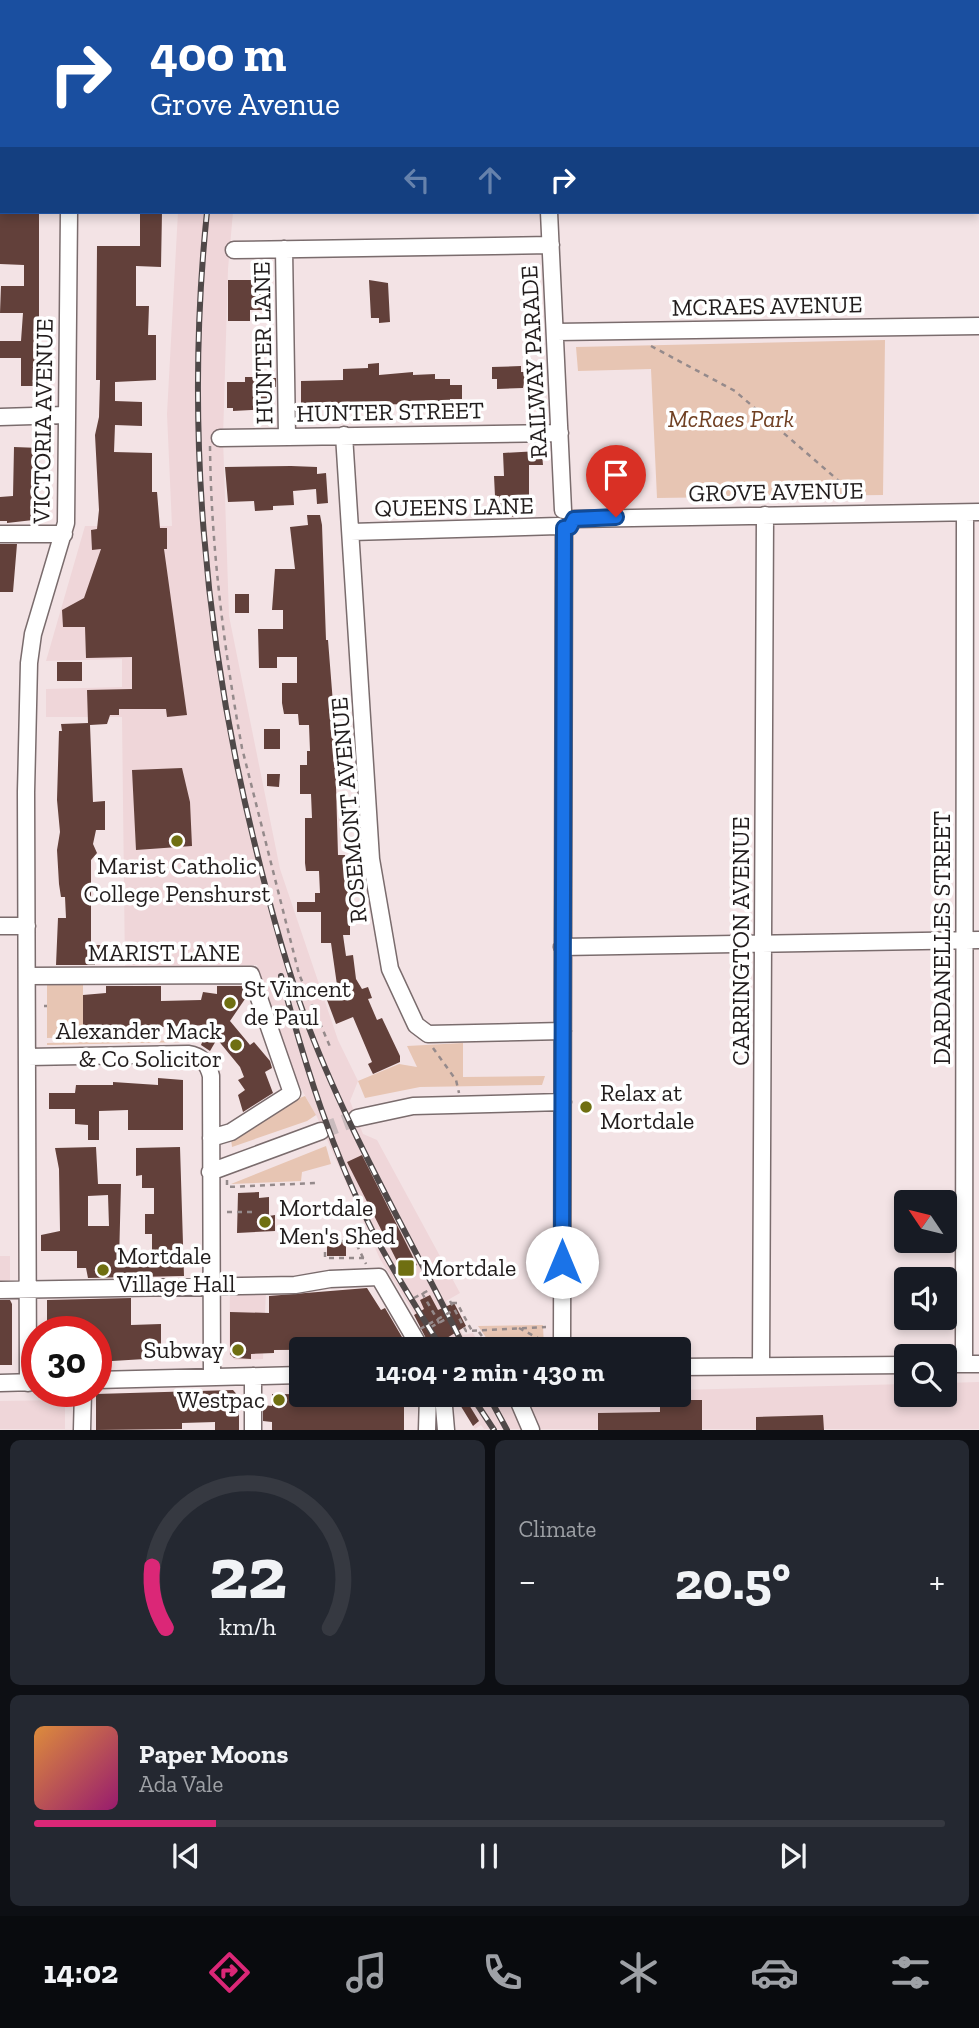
<!DOCTYPE html>
<html lang="en">
<head>
<meta charset="utf-8">
<style>
	body { margin:0; font-family:"Zilla Slab",serif; background:#242831; color:#f1f3f6; height:100vh; display:flex; flex-direction:column; font-size:26px; white-space:nowrap }
	* { box-sizing:border-box; margin:0 }
	p { font-size:23px; color:#9ea1a6 }
	.icon { flex:none; width:38px; height:38px; fill:none; stroke:currentColor; stroke-width:2; stroke-linecap:round; stroke-linejoin:round }
	.map { position:relative; height:1430px; overflow:hidden }
	.details { display:flex; flex-direction:column; gap:10px; padding:10px; background:#0d0f14; flex:1 }
	.details>* { flex:none }
	.top-card { position:absolute; left:0px; top:0px; width:980px; height:214px; box-shadow:0 4px 10px #0003; background:#1a4fa0; color:#fff; overflow:hidden }
	.needle { width:46px; rotate:305deg }
	.fabs { position:absolute; left:894px; top:1190px; display:grid; gap:14px }
	.fabs a { display:grid; place-items:center; width:63px; height:63px; border-radius:7px; background:#171b24; box-shadow:0 4px 10px #0003; font-size:35px }
	.speed { position:absolute; left:21px; top:1316px; display:flex; gap:14px; font-size:35px; font-weight:700; text-align:center }
	.speed>* { display:grid; place-content:center; width:91px; height:91px; border-radius:50%; background:#171b24; box-shadow:0 4px 10px #0003; line-height:1 }
	.speed .limit { border:10px solid #d22; background:#fff; color:#111 }
	.pin { position:absolute; display:grid; place-items:center; width:60px; height:60px; color:#fff; margin:-72px -30px; border-radius:50% 50% 50% 0; rotate:-45deg; box-shadow:0 0 7px #0007 }
	.pin .icon { rotate:45deg }
	.me { position:absolute; width:77px; margin:-38px; rotate:0deg; stroke-linejoin:round; filter:drop-shadow(0 0 5px #0008) }
	.turn { display:flex; align-items:center; gap:24px; height:147px; padding:0 35px; font-size:32px }
	.turn .icon { width:91px; height:91px; stroke-width:2.5 }
	.turn b { display:block; font-size:49px; line-height:60px }
	.lanes { display:flex; align-items:center; height:66px; padding:0 35px; background:#0003; justify-content:center; gap:35px; direction:ltr }
	.lanes .off { opacity:.35 }
	.big { font-size:52px; font-weight:800; line-height:1.1 }
	.details .card { flex:1; display:flex; flex-direction:column; justify-content:center; gap:10px; min-width:0; padding:0 24px; border-radius:10px; background:#242831 }
	.details .dial { align-items:center; gap:0 }
	.dial svg { height:182px; overflow:visible; fill:none; stroke:#363941; stroke-width:7; stroke-linecap:round; text-anchor:middle }
	.dial text { fill:#f1f3f6; stroke:none }
	.song { display:flex; align-items:center; gap:21px }
	.cover { width:84px; height:84px; border-radius:10px; background:linear-gradient(135deg,hsl(30 70% 55%),hsl(320 70% 35%)) }
	.played { height:7px; border-radius:4px; background:linear-gradient(90deg,#db2777 20%,#363941 20%) }
	.keys { display:flex; justify-content:space-around; direction:ltr }
	.heat { display:flex; justify-content:space-between; align-items:center; font-size:38px; direction:ltr }
	.details .tiles { flex:1; display:grid; gap:10px; grid-template-columns:1fr 1fr }
	.card:last-child { grid-column:span 2 }
	.trip { position:absolute; left:289px; top:1337px; width:402px; height:70px; border-radius:7px; background:#171b24; box-shadow:0 4px 10px #0003; font-weight:800; line-height:70px; text-align:center }
	.dock { display:flex; height:112px; justify-content:space-around; align-items:center; background:#090b0e; color:#9ea1a6 }
	.dock .icon { width:49px; height:49px }
	.dock .selected { color:#db2777 }
	.dock b { font-size:32px; color:#f1f3f6 }
	.map>svg:first-child { display:block }
</style>
</head>
<body>
<div class="map">
<svg width="979" height="1430" viewBox="0 0 979 1430">
	<rect width="100%" height="100%" fill="#f3e3e5"/>
	<path fill="#efd6d9" d="M 178,212 L 233,212 L 228,269 L 223,438 L 229,616 L 280,869 L 338,1040 L 358,1081 L 350,1101 L 363,1134 L 377,1140 L 460,1293 L 446,1301 L 463,1335 L 473,1333 L 482,1349 L 436,1349 L 380,1259 L 317,1117 L 294,1076 L 257,965 L 125,970 L 122,717 L 46,717 L 46,689 L 122,687 L 122,659 L 46,661 L 85,526 L 172,526 L 167,414 Z
		M 0,1256 L 10,1256 L 10,1284 L 0,1284 Z
		M 266,1290 L 263,1359 L 235,1360 L 229,1354 L 230,1291 Z
		M 979,1382 L 979,1429 L 484,1429 L 481,1425 L 475,1429 L 471,1423 L 478,1419 L 463,1395 L 679,1395 L 679,1390 L 906,1384 L 906,1395 L 945,1395 L 945,1383 Z
		M 65,1400 L 65,1429 L 0,1429 L 0,1401 Z"/>
	<path fill="#e7c5b3" d="M 885,340 L 883,495 L 657,498 L 651,369 L 578,371 L 576,347 Z
		M 83,981 L 83,1037 L 47,1038 L 47,982 Z
		M 190,1040 L 189,1042 L 47,1045 L 47,1043 Z
		M 463,1043 L 463,1077 L 545,1076 L 542,1085 L 420,1087 L 365,1098 L 358,1081 L 399,1064 L 417,1067 L 407,1046 Z
		M 305,1096 L 316,1115 L 307,1121 L 232,1147 L 231,1139 L 292,1101 Z
		M 326,1146 L 331,1164 L 302,1172 L 301,1181 L 231,1184 Z
		M 543,1325 L 544,1349 L 494,1349 L 478,1326 Z"/>
	<path fill="#62403a" fill-rule="evenodd" d="M 0,212 L 39,212 L 39,386 L 21,386 L 21,358 L 0,358 L 0,341 L 21,341 L 23,313 L 0,313 L 1,286 L 24,286 L 24,265 L 0,264 Z
		M 140,212 L 162,212 L 161,267 L 136,266 L 136,306 L 149,306 L 148,335 L 156,335 L 156,380 L 115,382 L 115,401 L 142,402 L 142,426 L 115,425 L 114,452 L 152,453 L 152,492 L 157,492 L 160,528 L 167,528 L 167,549 L 164,549 L 187,715 L 167,717 L 166,709 L 119,709 L 119,715 L 110,715 L 107,724 L 90,725 L 93,802 L 105,801 L 105,830 L 96,830 L 93,844 L 97,853 L 91,860 L 91,945 L 105,945 L 105,955 L 95,956 L 95,965 L 56,965 L 58,918 L 66,918 L 65,897 L 61,897 L 59,884 L 57,850 L 60,832 L 57,800 L 59,731 L 62,731 L 61,724 L 88,723 L 87,690 L 132,689 L 132,657 L 86,658 L 85,627 L 63,627 L 62,610 L 84,598 L 101,549 L 92,550 L 91,530 L 97,529 L 99,510 L 95,435 L 99,417 L 100,380 L 96,380 L 97,246 L 140,246 Z
		M 228,280 L 267,280 L 267,310 L 250,310 L 250,321 L 228,321 Z
		M 369,280 L 388,283 L 390,322 L 379,323 L 379,318 L 371,318 Z
		M 379,363 L 379,375 L 413,372 L 413,375 L 435,374 L 435,379 L 450,379 L 450,385 L 462,385 L 462,399 L 450,399 L 450,406 L 385,404 L 361,408 L 301,408 L 301,381 L 343,380 L 343,369 L 368,368 L 368,364 Z
		M 521,366 L 521,372 L 526,372 L 523,388 L 497,389 L 497,379 L 492,379 L 492,367 Z
		M 259,373 L 271,374 L 271,378 L 276,378 L 276,387 L 271,387 L 271,409 L 233,411 L 233,408 L 227,408 L 227,382 L 245,382 L 245,377 L 259,377 Z
		M 14,447 L 40,448 L 40,482 L 36,482 L 33,520 L 7,523 L 7,521 L 0,521 L 0,497 L 13,496 Z
		M 539,451 L 542,454 L 543,465 L 529,465 L 529,516 L 499,517 L 499,496 L 495,496 L 494,476 L 504,476 L 503,453 Z
		M 291,466 L 317,467 L 317,474 L 326,473 L 328,503 L 317,504 L 316,489 L 293,491 L 294,505 L 273,506 L 273,510 L 255,511 L 254,501 L 228,502 L 225,467 Z
		M 307,515 L 320,515 L 322,525 L 326,640 L 328,640 L 334,716 L 338,855 L 345,855 L 350,924 L 350,935 L 343,935 L 346,956 L 353,955 L 356,979 L 362,989 L 368,987 L 372,998 L 368,999 L 377,1020 L 382,1018 L 400,1056 L 400,1062 L 373,1074 L 368,1064 L 372,1062 L 353,1017 L 336,1024 L 327,1000 L 337,996 L 334,986 L 337,985 L 331,943 L 321,943 L 321,912 L 297,912 L 297,902 L 315,902 L 315,893 L 320,893 L 319,871 L 306,871 L 305,863 L 305,818 L 312,818 L 311,794 L 300,794 L 300,765 L 307,765 L 307,751 L 310,751 L 309,725 L 299,725 L 298,714 L 284,714 L 282,703 L 282,683 L 297,683 L 297,657 L 277,657 L 277,668 L 259,668 L 258,629 L 283,629 L 283,610 L 272,610 L 275,569 L 295,569 L 290,527 L 308,525 Z
		M 0,544 L 17,544 L 13,592 L 0,592 Z
		M 235,594 L 249,594 L 249,613 L 235,613 Z
		M 57,662 L 82,662 L 82,681 L 57,681 Z
		M 264,729 L 280,729 L 280,749 L 264,749 Z
		M 182,768 L 190,802 L 192,846 L 136,850 L 132,770 Z
		M 267,774 L 280,774 L 279,787 L 267,786 Z
		M 106,986 L 161,986 L 161,1001 L 201,1000 L 203,992 L 217,994 L 217,986 L 244,986 L 247,996 L 230,1021 L 250,1045 L 254,1042 L 270,1061 L 272,1068 L 265,1072 L 273,1093 L 243,1112 L 238,1095 L 245,1090 L 238,1080 L 244,1077 L 240,1067 L 217,1039 L 210,1051 L 201,1045 L 209,1025 L 83,1030 L 83,995 L 106,993 Z
		M 158,1078 L 183,1080 L 183,1130 L 128,1130 L 128,1110 L 99,1111 L 99,1140 L 88,1140 L 88,1125 L 75,1124 L 75,1109 L 49,1109 L 49,1093 L 75,1093 L 76,1085 L 113,1085 L 113,1082 L 158,1085 Z
		M 96,1147 L 98,1184 L 121,1184 L 119,1261 L 152,1260 L 152,1234 L 145,1234 L 145,1214 L 154,1214 L 154,1188 L 142,1188 L 142,1175 L 136,1176 L 136,1148 L 180,1147 L 184,1276 L 88,1278 L 86,1268 L 77,1268 L 77,1251 L 41,1251 L 41,1235 L 60,1231 L 59,1169 L 55,1148 ZM 108,1195 L 109,1226 L 88,1226 L 88,1196 Z
		M 362,1155 L 417,1265 L 403,1273 L 347,1162 Z
		M 259,1192 L 259,1198 L 269,1197 L 269,1216 L 275,1215 L 275,1231 L 237,1233 L 238,1193 Z
		M 327,1242 L 346,1242 L 346,1256 L 327,1256 Z
		M 367,1288 L 381,1310 L 385,1308 L 409,1349 L 274,1350 L 274,1353 L 251,1354 L 251,1359 L 234,1358 L 230,1354 L 230,1312 L 269,1313 L 269,1296 Z
		M 430,1295 L 438,1310 L 454,1303 L 466,1326 L 431,1348 L 414,1315 L 424,1309 L 420,1300 Z
		M 131,1298 L 131,1325 L 161,1324 L 161,1358 L 96,1362 L 96,1332 L 47,1332 L 47,1300 Z
		M 0,1300 L 10,1300 L 12,1304 L 12,1365 L 0,1365 Z
		M 233,1390 L 239,1397 L 239,1430 L 215,1430 L 215,1422 L 182,1423 L 182,1429 L 96,1430 L 96,1394 Z
		M 272,1394 L 404,1395 L 404,1430 L 272,1430 L 272,1422 L 263,1421 L 263,1405 L 272,1406 Z
		M 454,1395 L 463,1395 L 479,1421 L 473,1426 Z
		M 660,1400 L 702,1400 L 702,1430 L 598,1430 L 598,1413 L 660,1412 Z
		M 823,1415 L 824,1430 L 756,1430 L 756,1417 Z"/>
	<g fill="none" stroke-linecap="round" stroke-linejoin="round">
		<path stroke="#c9bbbd" stroke-width="16" stroke-dasharray="16 8" stroke-linecap="butt" d="M 321,1131 L 357,1118"/>
		<g stroke="#7a6c6d" stroke-width="19">
			<path id="minor" d="M 538,0 L 538,2
				M 72,2 L 72,0
				M 978,140 L 979,140
				M 549,212 L 563,510
				M 284,249 L 287,436
				M 234,250 L 551,245
				M 556,332 L 979,326
				M 0,417 L 66,415
				M 344,435 L 371,859 L 390,969 L 416,1025 L 428,1034 L 563,1031
				M 220,438 L 560,433
				M 574,519 L 979,512
				M 351,532 L 558,526
				M 0,534 L 64,534
				M 0,926 L 27,926
				M 562,947 L 979,940
				M 27,976 L 251,975 L 292,1093 L 231,1132 L 211,1138
				M 28,1057 L 188,1054 C 201,1056 208,1063 211,1076 L 212,1377
				M 357,1118 L 413,1106 L 563,1102
				M 210,1172 L 321,1131
				M 0,1290 L 295,1285 L 330,1279 L 379,1277 L 421,1349
				M 562,1349 L 564,528
				M 945,1364 L 979,1364
				M 964,1364 L 965,513
				M 761,1366 L 765,515
				M 679,1367 L 906,1365
				M 96,1380 L 301,1375
				M 0,1383 L 36,1382
				M 28,1383 L 26,792 L 29,663 L 33,634 L 66,523 L 69,212
				M 443,1395 L 446,1430
				M 516,1395 L 531,1430
				M 82,1430 L 83,1391
				M 253,1430 L 253,1376
				M 427,1430 L 428,1395"/>
		</g>
		<path stroke="#958a8b" stroke-width="2.5" stroke-dasharray="5 5" stroke-linecap="butt" d="M 651,346 L 735,391 L 862,501
			M 210,446 C 211,547 224,649 242,748 L 299,974 L 331,1049
			M 44,1006 L 47,1006
			M 433,1048 L 456,1080 L 459,1093
			M 227,1180 L 227,1187 L 315,1183
			M 227,1212 L 254,1212
			M 364,1258 L 325,1258 L 325,1241 L 355,1241 L 366,1264
			M 422,1293 L 437,1319
			M 414,1298 L 431,1289
			M 450,1301 L 466,1331 L 546,1327
			M 452,1303 L 457,1303 L 472,1331
			M 431,1327 L 446,1319
			M 519,1328 L 547,1343
			M 479,1332 L 491,1349
			M 38,1396 L 64,1396 L 69,1400"/>
		<use href="#minor" stroke="#fff" stroke-width="16"/>
		<g stroke="#504949" stroke-width="6">
			<path id="rail" d="M 240,2 L 240,0
				M 207,212 C 185,423 204,639 255,845 C 270,907 286,968 309,1028 C 351,1138 413,1243 465,1349
				M 281,976 C 305,1065 332,1152 374,1234 C 394,1273 419,1311 442,1349
				M 471,1395 L 494,1430
				M 488,1395 L 507,1430"/>
		</g>
		<use href="#rail" stroke="#fff" stroke-width="3.5" stroke-dasharray="10" stroke-linecap="butt"/>
		<path stroke="#958a8b" stroke-width="2.5" stroke-dasharray="5 5" stroke-linecap="butt" d="M 437,1319 L 441,1327
			M 420,1329 L 454,1310"/>
	</g>
	<g fill="none" stroke-linecap="round" stroke-linejoin="round">
		<g stroke="#114b97" stroke-width="18">
			<path id="route" d="M 562,1262 L 564,528 L 570,527 L 574,519 L 616,517"/>
		</g>
		<use href="#route" stroke="#1a73e8" stroke-width="12"/>
	</g>
	<g fill="#6f6f11" stroke="#fff" stroke-width="2.5">
		<circle cx="177" cy="841" r="7"/>
		<circle cx="230" cy="1003" r="7"/>
		<circle cx="236" cy="1045" r="7"/>
		<circle cx="586" cy="1107" r="7"/>
		<circle cx="265" cy="1222" r="7"/>
		<rect x="397" y="1259" width="18" height="18" rx="3.5"/>
		<circle cx="103" cy="1270" r="7"/>
		<circle cx="238" cy="1350" r="7"/>
		<circle cx="279" cy="1400" r="7"/>
	</g>
	<g text-anchor="middle" stroke-width="7" stroke-linejoin="round" paint-order="stroke">
		<g font-size="24" fill="#221d1d" stroke="#fff">
			<text transform="translate(767 306) rotate(-1)" y="8">MCRAES AVENUE</text>
			<text transform="translate(263 343) rotate(-91)" y="8">HUNTER LANE</text>
			<text transform="translate(534 362) rotate(-93)" y="8">RAILWAY PARADE</text>
			<text transform="translate(390 412) rotate(-1)" y="8">HUNTER STREET</text>
			<text transform="translate(43 421) rotate(-89)" y="8">VICTORIA AVENUE</text>
			<text transform="translate(776 492) rotate(-1)" y="8">GROVE AVENUE</text>
			<text transform="translate(454 507) rotate(-1)" y="8">QUEENS LANE</text>
			<text transform="translate(349 810) rotate(-95)" y="8">ROSEMONT AVENUE</text>
			<text transform="translate(942 938) rotate(-90)" y="8">DARDANELLES STREET</text>
			<text transform="translate(741 941) rotate(-90)" y="8">CARRINGTON AVENUE</text>
			<text x="164" y="961">MARIST LANE</text>
		</g>
		<g font-size="24" font-style="italic" fill="#704023" stroke="#fff">
			<text x="731" y="427">McRaes Park</text>
		</g>
		<g font-size="24" fill="#221d1d" stroke="#fff" text-anchor="start">
			<text x="177" y="874" text-anchor="middle">Marist Catholic<tspan x="177" dy="28">College Penshurst</tspan></text>
			<text x="244" y="997">St Vincent<tspan x="244" dy="28">de Paul</tspan></text>
			<text x="222" y="1039" text-anchor="end">Alexander Mack<tspan x="222" dy="28">&amp; Co Solicitor</tspan></text>
			<text x="600" y="1101">Relax at<tspan x="600" dy="28">Mortdale</tspan></text>
			<text x="279" y="1216">Mortdale<tspan x="279" dy="28">Men's Shed</tspan></text>
			<text x="117" y="1264">Mortdale<tspan x="117" dy="28">Village Hall</tspan></text>
			<text x="422" y="1276">Mortdale</text>
			<text x="224" y="1358" text-anchor="end">Subway</text>
			<text x="265" y="1408" text-anchor="end">Westpac</text>
		</g>
	</g>
</svg>
<div class="fabs">
<a><svg class="needle" viewBox="-14 -14 28 28"><path d="M0-13l5 13h-10z" fill="#e53935"/><path d="M0 13l5-13h-10z" fill="#9ea1a6"/></svg></a>
<a><svg class="icon" aria-label="sound" viewBox="0 0 24 24"><path d="M4 9h4l5-4v14l-5-4H4zM17 9q2 3 0 6"/></svg></a>
<a><svg class="icon" aria-label="search" viewBox="0 0 24 24"><circle cx="10" cy="10" r="6"/><path d="M15 15l6 6"/></svg></a>
</div>
<div class="speed"><div class="limit">30</div></div>
<div class="pin" style="left:616px;top:517px;background:#d93025"><svg class="icon" aria-label="arrive" viewBox="0 0 24 24"><path d="M6 21V4h12l-3 4 3 4H6"/></svg></div>
<svg class="me" style="left:562px;top:1262px" viewBox="-20 -20 40 40"><circle r="19" fill="#fff"/><path d="M0-13L10 11 0 6-10 11z" fill="#1a73e8"/></svg>
<div class="trip">14:04 · 2 min · 430 m</div>
<div class="top-card">
<div class="turn"><svg class="icon" aria-label="right" viewBox="0 0 24 24"><path d="M7 20v-9h11M14 6l5 5-5 5"/></svg><div><b>400 m</b>Grove Avenue</div></div>
<div class="lanes"><svg class="icon off" aria-label="left" viewBox="0 0 24 24"><path d="M17 20v-9H6M10 6l-5 5 5 5"/></svg><svg class="icon off" aria-label="ahead" viewBox="0 0 24 24"><path d="M12 20V5M6 11l6-6 6 6"/></svg><svg class="icon" aria-label="right" viewBox="0 0 24 24"><path d="M7 20v-9h11M14 6l5 5-5 5"/></svg></div>
</div>
</div>
<section class="details">
<div class="tiles">
<div class="card dial"><svg viewBox="0 0 100 80">
<path d="M14 69A42 42 0 1 1 86 69"/>
<path d="M14 69A42 42 0 0 1 8 42" stroke="#db2777"/>
<text x="50" y="56" font-size="32" font-weight="700">22</text>
<text x="50" y="72" font-size="11">km/h</text>
</svg></div>
<div class="card"><p>Climate</p>
<div class="heat"><a>−</a><b class="big">20.5°</b><a>+</a></div>
</div>
<div class="card">
<div class="song"><i class="cover"></i><div><b>Paper Moons</b><p>Ada Vale</p></div></div>
<div class="played"></div>
<div class="keys"><svg class="icon" aria-label="previous" viewBox="0 0 24 24"><path d="M18 5L8 12l10 7zM5 5v14"/></svg><svg class="icon" aria-label="pause" viewBox="0 0 24 24"><path d="M8 5v14M16 5v14"/></svg><svg class="icon" aria-label="next" viewBox="0 0 24 24"><path d="M6 5l10 7-10 7zM19 5v14"/></svg></div>
</div>
</div>
</section>
<nav class="dock">
<b>14:02</b>
<svg class="icon selected" aria-label="directions" viewBox="0 0 24 24"><path d="M12 3l9 9-9 9-9-9zM9 14v-3h6M13 9l2 2-2 2"/></svg>
<svg class="icon" aria-label="music" viewBox="0 0 24 24"><path d="M9 18V5l10-2v13"/><circle cx="6" cy="18" r="3"/><circle cx="16" cy="16" r="3"/></svg>
<svg class="icon" aria-label="phone" viewBox="0 0 24 24"><path d="M5 4h4l2 5-3 2q2 4 5 5l2-3 5 2v4C11 20 4 13 5 4z"/></svg>
<svg class="icon" aria-label="climate" viewBox="0 0 24 24"><path d="M12 3v18M4 7l16 10M4 17L20 7"/></svg>
<svg class="icon" aria-label="car" viewBox="0 0 24 24"><path d="M5 17H2v-5l4-1 3-4h7l3 4 3 1v5h-3M9 17h6M6 11h13"/><circle cx="7" cy="17" r="2"/><circle cx="17" cy="17" r="2"/></svg>
<svg class="icon" aria-label="filters" viewBox="0 0 24 24"><path d="M4 7h16M4 17h16"/><circle cx="9" cy="7" r="2"/><circle cx="15" cy="17" r="2"/></svg>
</nav>
</body>
</html>
